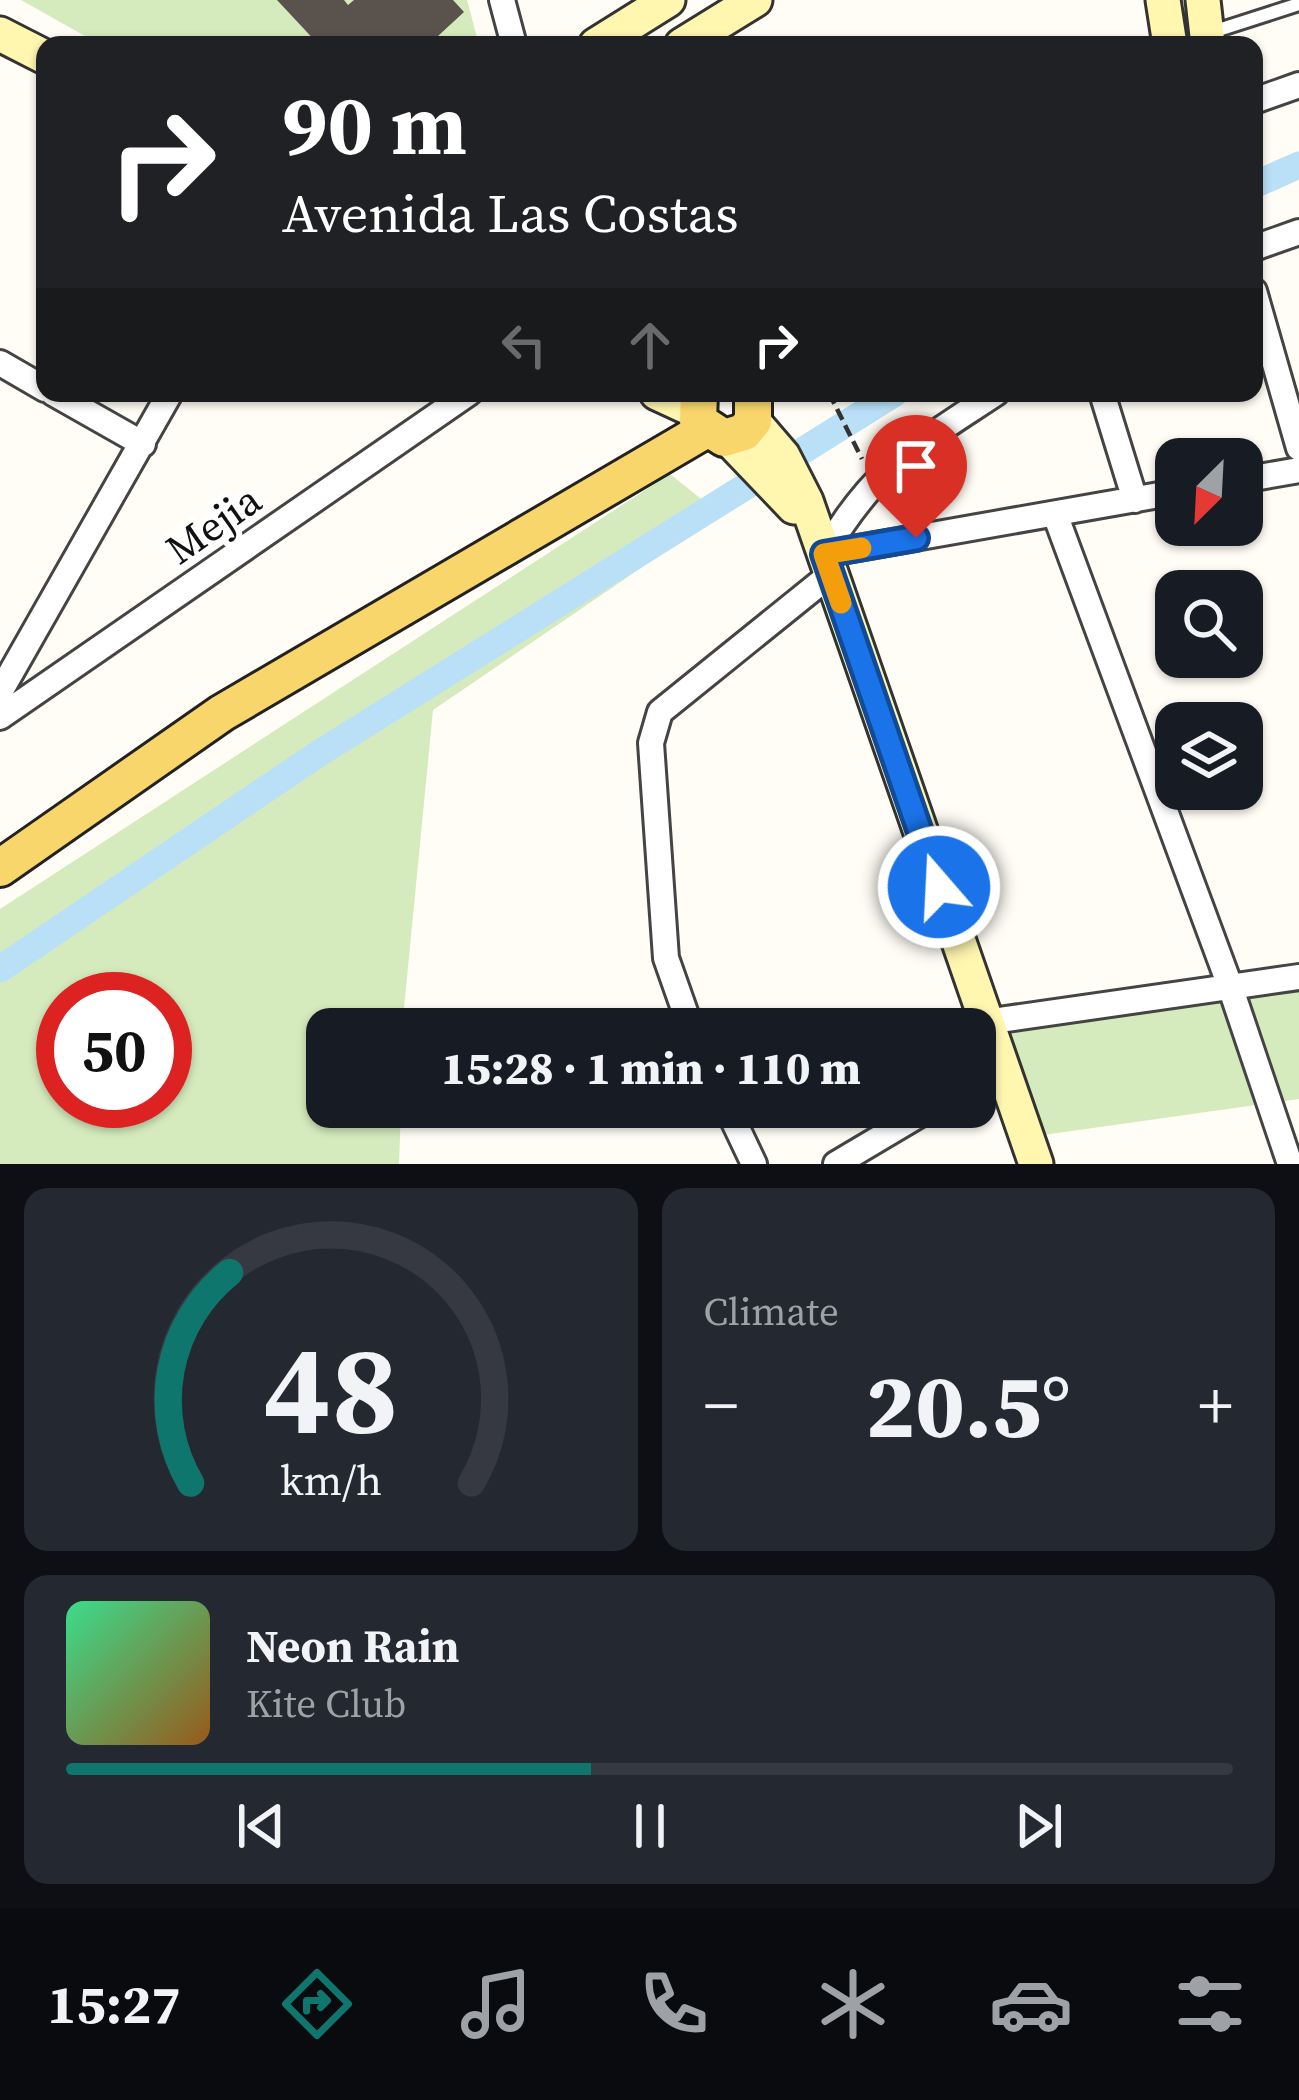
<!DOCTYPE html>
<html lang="en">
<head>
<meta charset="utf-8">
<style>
	body { margin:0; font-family:"Source Serif 4",serif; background:#242831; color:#f1f3f6; height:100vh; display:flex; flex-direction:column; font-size:45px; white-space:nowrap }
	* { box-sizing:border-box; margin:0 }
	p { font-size:39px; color:#9ea1a6 }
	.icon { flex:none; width:66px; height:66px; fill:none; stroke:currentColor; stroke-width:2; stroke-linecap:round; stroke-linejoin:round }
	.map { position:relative; height:1164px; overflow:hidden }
	.panel { display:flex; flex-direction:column; gap:24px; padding:24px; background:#0d0f14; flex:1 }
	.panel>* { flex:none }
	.guide { position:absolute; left:36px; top:36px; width:1227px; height:366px; border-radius:24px; box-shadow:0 3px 9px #0004; background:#202124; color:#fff; overflow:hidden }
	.needle { width:78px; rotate:204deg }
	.buttons { position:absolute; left:1155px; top:438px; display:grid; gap:24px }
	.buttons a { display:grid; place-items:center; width:108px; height:108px; border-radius:24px; background:#171b24; box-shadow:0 3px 9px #0004; font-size:60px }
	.speed { position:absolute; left:36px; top:972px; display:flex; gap:24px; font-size:60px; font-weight:700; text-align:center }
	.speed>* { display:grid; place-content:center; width:156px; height:156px; border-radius:50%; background:#171b24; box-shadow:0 3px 9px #0004; line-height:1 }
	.speed .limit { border:18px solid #d22; background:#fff; color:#111 }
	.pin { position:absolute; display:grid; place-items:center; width:102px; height:102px; color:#fff; margin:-123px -51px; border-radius:50% 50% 50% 0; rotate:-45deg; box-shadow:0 0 12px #0007 }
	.pin .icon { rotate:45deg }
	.me { position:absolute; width:132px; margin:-66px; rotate:341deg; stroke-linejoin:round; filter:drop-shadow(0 0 9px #0008) }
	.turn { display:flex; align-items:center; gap:42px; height:252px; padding:0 48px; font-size:54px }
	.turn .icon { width:156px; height:156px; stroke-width:2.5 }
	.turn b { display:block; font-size:84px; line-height:102px }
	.lanes { display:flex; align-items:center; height:114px; padding:0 48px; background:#0003; justify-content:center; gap:60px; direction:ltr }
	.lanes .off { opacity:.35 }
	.big { font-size:90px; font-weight:800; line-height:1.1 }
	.panel .tile { flex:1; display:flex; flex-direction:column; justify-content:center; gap:18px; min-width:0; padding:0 42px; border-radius:24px; background:#242831 }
	.panel .dial { align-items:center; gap:0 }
	.dial svg { height:312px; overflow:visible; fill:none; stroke:#363941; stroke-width:7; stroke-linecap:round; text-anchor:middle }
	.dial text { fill:#f1f3f6; stroke:none }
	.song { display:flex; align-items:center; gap:36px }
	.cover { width:144px; height:144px; border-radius:18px; background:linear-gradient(135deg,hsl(150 70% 55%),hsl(30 70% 35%)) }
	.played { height:12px; border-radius:6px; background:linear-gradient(90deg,#0f766e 45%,#363941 45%) }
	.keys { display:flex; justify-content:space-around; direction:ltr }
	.heat { display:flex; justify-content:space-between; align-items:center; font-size:66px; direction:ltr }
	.panel .tiles { flex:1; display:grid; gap:24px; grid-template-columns:1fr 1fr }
	.tile:last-child { grid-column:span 2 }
	.trip { position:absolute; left:306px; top:1008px; width:690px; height:120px; border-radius:24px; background:#171b24; box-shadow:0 3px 9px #0004; font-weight:800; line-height:120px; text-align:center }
	.tab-bar { display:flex; height:192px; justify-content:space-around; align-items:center; background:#090b0e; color:#9ea1a6 }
	.tab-bar .icon { width:84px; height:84px }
	.tab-bar .on { color:#0f766e }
	.tab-bar b { font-size:54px; color:#f1f3f6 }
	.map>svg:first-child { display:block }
</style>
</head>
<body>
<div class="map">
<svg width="1299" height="1164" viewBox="0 0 1299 1164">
	<rect width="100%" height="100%" fill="#fffdf5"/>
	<path fill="#d5ebbd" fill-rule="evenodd" d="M 21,0 L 467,0 L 479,45 L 101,45 Z
		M 670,474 L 720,514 L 433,710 L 402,1029 L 327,1029 L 327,1107 L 401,1107 L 399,1164 L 0,1164 L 0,909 ZM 63,999 L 165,999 L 165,1101 L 63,1101 Z
		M 1299,980 L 1299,1099 L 1029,1137 L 988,1023 Z"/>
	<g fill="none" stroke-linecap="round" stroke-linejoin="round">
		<path stroke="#b9e0f7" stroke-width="27" d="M 1254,185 L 1299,165
			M 0,969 L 318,754 L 895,393"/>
	</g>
	<path fill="#5a524d" d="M 277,0 L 344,0 L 348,5 L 354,0 L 453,0 L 464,12 L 438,36 L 446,45 L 319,45 Z"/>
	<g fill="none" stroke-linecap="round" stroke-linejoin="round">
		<g stroke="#444" stroke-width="18">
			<path id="lane" d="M 1209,33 L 1299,4"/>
		</g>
		<g stroke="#444" stroke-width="30">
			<path id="street" d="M 502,0 L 514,45
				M 1254,101 L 1299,85
				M 1254,248 L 1299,232
				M 1254,291 L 1299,448
				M 0,363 L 45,389
				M 53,393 L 143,444
				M 1102,393 L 1135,500
				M 1242,480 L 1299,470
				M 1055,514 L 1230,986 L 1290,1164
				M 824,554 L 1176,492
				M 824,554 C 873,468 916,446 996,393
				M 0,692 L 170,393
				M 0,717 L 469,393
				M 985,1022 L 1299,977
				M 691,1029 L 666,958 L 651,743 L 660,712 L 831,574
				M 975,1081 L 1003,1065
				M 727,1107 L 754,1164
				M 836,1164 L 932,1107"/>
		</g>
		<g stroke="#333" stroke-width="39">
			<path id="secondary" d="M 1163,0 L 1170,45
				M 1203,0 L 1208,45
				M 0,34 L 45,57
				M 596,45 L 668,0
				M 682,45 L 755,0
				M 657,393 L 696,411
				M 753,421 L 783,456 L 806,501 L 1036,1164
				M 728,438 L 794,507"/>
		</g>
		<g stroke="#222" stroke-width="42">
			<path id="primary" d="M 699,393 L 698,421 L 724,438 L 744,432 L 753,421 L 753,393
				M 0,868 L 222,713 L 705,430"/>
		</g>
		<path stroke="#333" stroke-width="4.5" stroke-dasharray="12 6" stroke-linecap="butt" d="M 316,45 L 319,45
			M 829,393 L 862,459"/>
		<use href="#lane" stroke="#fff" stroke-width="12"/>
		<use href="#street" stroke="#fff" stroke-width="24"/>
		<use href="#secondary" stroke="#fff6b0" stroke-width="33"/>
		<use href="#primary" stroke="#f9d66b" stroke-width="36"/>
	</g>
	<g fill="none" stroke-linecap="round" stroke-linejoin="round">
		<g stroke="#114b97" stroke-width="30">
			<path id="route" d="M 916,538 L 824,554 L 939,887"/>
		</g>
		<use href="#route" stroke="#1a73e8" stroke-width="21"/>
		<path stroke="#f59e0b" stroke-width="21" d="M 841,603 L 824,554 L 861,548"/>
	</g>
	<g text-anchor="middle" stroke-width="12" stroke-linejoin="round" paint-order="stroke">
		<g font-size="42" fill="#111" stroke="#fff">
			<text transform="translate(213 524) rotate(-35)" y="15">Mejia</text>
		</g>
	</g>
</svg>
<div class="buttons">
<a><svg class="needle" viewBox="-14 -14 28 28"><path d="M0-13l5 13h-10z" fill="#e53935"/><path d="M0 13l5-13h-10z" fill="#9ea1a6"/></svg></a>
<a><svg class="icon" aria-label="search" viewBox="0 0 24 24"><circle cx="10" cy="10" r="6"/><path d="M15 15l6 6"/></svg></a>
<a><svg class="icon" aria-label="layers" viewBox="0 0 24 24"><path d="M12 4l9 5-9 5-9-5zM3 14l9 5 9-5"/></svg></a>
</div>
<div class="speed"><div class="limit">50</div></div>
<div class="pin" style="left:916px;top:538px;background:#d93025"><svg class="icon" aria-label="arrive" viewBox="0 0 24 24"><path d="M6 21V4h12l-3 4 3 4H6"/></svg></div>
<svg class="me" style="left:939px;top:887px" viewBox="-20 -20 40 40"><circle r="17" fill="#1a73e8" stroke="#fff" stroke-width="3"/><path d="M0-11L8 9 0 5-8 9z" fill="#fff"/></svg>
<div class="trip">15:28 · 1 min · 110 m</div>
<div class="guide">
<div class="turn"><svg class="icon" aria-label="right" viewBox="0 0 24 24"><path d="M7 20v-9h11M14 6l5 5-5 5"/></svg><div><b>90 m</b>Avenida Las Costas</div></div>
<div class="lanes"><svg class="icon off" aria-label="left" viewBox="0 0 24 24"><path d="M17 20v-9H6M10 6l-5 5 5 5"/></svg><svg class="icon off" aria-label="ahead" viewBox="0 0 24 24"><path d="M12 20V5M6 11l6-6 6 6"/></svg><svg class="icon" aria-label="right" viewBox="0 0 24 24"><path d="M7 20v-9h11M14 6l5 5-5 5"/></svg></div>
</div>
</div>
<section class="panel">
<div class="tiles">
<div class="tile dial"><svg viewBox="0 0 100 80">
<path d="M14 69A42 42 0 1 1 86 69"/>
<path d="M14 69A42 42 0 0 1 24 15" stroke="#0f766e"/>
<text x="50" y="56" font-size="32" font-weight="700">48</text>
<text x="50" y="72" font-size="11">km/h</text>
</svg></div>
<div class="tile"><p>Climate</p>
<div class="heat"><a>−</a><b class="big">20.5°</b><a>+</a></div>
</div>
<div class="tile">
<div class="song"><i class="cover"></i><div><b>Neon Rain</b><p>Kite Club</p></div></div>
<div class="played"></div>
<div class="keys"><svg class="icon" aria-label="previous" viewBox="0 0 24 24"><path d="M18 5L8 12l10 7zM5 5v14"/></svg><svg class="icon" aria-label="pause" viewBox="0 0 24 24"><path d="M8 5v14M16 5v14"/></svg><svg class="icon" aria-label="next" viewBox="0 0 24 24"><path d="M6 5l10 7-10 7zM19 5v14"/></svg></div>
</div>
</div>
</section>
<nav class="tab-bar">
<b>15:27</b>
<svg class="icon on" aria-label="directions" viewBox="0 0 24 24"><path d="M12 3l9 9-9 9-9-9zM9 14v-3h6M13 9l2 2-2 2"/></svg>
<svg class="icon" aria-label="music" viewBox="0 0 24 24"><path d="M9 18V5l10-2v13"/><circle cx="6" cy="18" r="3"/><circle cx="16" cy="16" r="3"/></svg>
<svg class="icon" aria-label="phone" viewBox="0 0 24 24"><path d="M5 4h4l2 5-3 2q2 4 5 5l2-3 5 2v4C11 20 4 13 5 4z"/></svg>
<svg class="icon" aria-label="climate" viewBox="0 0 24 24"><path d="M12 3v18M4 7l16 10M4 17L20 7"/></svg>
<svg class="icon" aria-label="car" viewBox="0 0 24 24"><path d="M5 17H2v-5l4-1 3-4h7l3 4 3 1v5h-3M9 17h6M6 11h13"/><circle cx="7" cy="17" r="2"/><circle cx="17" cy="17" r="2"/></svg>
<svg class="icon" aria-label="filters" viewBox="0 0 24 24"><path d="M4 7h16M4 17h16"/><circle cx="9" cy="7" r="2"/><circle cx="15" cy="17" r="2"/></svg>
</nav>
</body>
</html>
